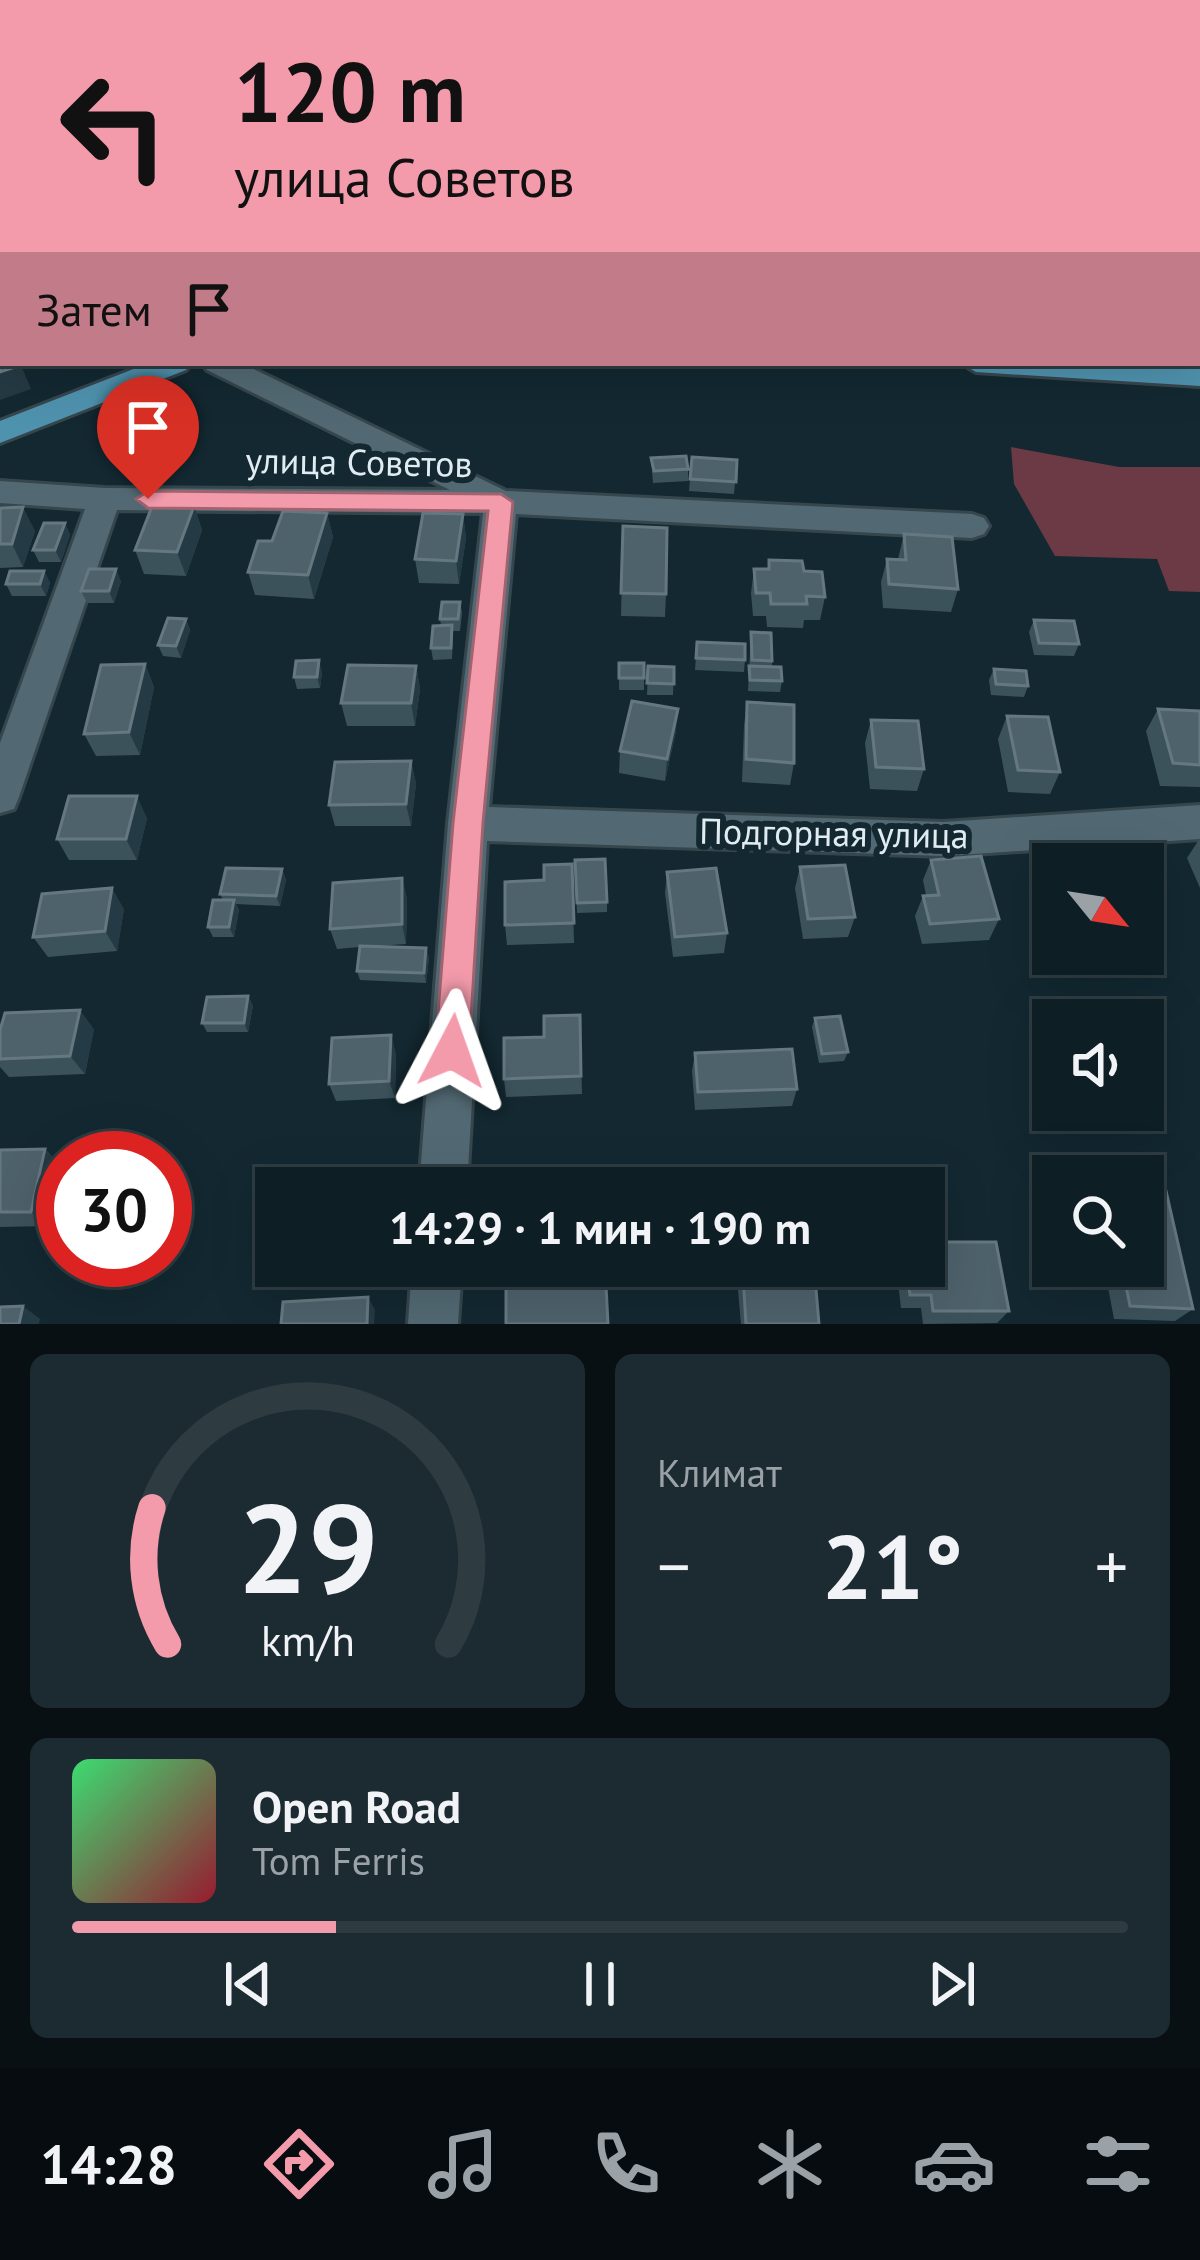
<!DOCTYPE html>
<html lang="ru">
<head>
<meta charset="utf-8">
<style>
	body { margin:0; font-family:"PT Sans",sans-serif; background:#1c2b32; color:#f1f3f6; height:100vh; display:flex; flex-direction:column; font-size:45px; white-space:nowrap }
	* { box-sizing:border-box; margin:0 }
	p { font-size:39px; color:#9ba2a7 }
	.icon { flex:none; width:66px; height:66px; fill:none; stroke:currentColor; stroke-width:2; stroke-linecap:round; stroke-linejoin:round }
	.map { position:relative; height:1324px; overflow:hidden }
	.sheet { display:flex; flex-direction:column; gap:30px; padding:30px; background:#081014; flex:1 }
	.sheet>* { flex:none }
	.banner { position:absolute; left:0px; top:0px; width:1200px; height:366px; box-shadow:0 12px 48px #0002,0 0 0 3px #2e3c42; background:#f39aab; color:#111; overflow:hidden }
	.needle { width:78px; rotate:120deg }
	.controls { position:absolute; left:1032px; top:843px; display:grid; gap:24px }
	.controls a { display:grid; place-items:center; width:132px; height:132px; border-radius:0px; background:#0e1e25; box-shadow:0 12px 48px #0002,0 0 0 3px #2e3c42; font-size:60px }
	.speed { position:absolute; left:36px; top:1131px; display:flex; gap:24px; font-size:60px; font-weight:700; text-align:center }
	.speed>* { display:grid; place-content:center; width:156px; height:156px; border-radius:50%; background:#0e1e25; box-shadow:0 12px 48px #0002,0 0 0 3px #2e3c42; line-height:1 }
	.speed .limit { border:18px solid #d22; background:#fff; color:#111 }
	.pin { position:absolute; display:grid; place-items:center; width:102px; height:102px; color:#fff; margin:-123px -51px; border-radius:50% 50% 50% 0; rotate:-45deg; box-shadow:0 0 12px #0007 }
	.pin .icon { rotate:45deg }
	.me { position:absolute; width:132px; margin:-66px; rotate:4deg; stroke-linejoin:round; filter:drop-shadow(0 0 9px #0008) }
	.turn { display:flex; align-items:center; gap:42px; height:252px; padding:0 36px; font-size:54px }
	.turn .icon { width:156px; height:156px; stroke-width:2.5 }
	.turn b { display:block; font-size:84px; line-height:102px }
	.then { display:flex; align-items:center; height:114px; padding:0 36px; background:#0003; gap:24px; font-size:45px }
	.big { font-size:90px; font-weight:700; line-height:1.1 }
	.sheet .widget { flex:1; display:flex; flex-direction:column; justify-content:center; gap:18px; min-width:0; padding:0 42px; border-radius:18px; background:#1c2b32 }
	.sheet .dial { align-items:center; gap:0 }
	.dial svg { height:312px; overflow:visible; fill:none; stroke:#2e3c42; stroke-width:7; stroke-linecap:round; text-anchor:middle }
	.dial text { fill:#f1f3f6; stroke:none }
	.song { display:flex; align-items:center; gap:36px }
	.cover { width:144px; height:144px; border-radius:18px; background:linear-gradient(135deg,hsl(140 70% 55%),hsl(350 70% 35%)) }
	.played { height:12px; border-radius:6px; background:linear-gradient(90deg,#f39aab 25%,#2e3c42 25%) }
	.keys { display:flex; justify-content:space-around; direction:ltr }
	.heat { display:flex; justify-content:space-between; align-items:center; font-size:66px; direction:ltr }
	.sheet .tiles { flex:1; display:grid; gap:30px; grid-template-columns:1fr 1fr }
	.widget:last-child { grid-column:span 2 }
	.trip { position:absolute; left:255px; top:1167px; width:690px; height:120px; border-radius:0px; background:#0e1e25; box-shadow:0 12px 48px #0002,0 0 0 3px #2e3c42; font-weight:700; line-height:120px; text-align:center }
	.tab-bar { display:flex; height:192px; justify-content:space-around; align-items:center; background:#060c0f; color:#9ba2a7 }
	.tab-bar .icon { width:84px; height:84px }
	.tab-bar .active { color:#f39aab }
	.tab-bar b { font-size:54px; color:#f1f3f6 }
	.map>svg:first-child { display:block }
</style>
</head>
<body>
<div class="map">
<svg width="1200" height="1324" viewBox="0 0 1200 1324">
	<rect width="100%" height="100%" fill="#132831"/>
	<path fill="#6b3a44" d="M 1011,447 L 1119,467 L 1200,467 L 1200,592 L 1169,591 L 1157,559 L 1055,556 L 1014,484 Z"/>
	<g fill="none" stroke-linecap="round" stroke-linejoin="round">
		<g stroke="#36464d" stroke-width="6">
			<path id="minor" d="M 0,186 L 3,186 L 3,202 L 0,202 Z
				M 202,363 L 241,363 L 506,491 L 972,514 L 984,518 L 989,526 L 984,534 L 972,538 L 516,514 L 489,807 L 944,822 L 1200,805 L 1200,839 L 944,856 L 487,841 L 467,1188 L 419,1188 L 448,823 L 483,513 L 117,510 L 19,797 L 14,809 L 0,813 L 0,743 L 85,509 L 0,503 L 0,481 L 105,488 L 450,490 L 207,370 Z
				M 412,1266 L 462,1266 L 458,1324 L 408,1324 Z"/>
		</g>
		<g stroke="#36464d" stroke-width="6">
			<path id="major" d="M 149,363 L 191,363 L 186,370 L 0,443 L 0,421 Z
				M 961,363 L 1200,366 L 1200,386 L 976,372 Z"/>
		</g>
		<use href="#minor" fill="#526973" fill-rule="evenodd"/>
		<use href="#major" fill="#4f92ae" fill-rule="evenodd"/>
	</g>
	<path fill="#3c525b" d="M 935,0 L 976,0 L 975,3 L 934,3 Z
		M 692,457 L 737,460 L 734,494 L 689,491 Z
		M 651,458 L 688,469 L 688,481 L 653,483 Z
		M 194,506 L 202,530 L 186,576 L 144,574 L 135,550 Z
		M 0,508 L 35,531 L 23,567 L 0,568 Z
		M 327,513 L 333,537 L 314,599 L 255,595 L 248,572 L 272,541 Z
		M 463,514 L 466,538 L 459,584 L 419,583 L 415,559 Z
		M 65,523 L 70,535 L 61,562 L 39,562 L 33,550 Z
		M 623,526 L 666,594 L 665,617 L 621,616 Z
		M 904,534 L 958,589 L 951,612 L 883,608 L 881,582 L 887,559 L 898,559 Z
		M 769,560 L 804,571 L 825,597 L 820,620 L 804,620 L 803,628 L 767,627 L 766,616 L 753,616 L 751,593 L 754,569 L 768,569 Z
		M 44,571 L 50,583 L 46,596 L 12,596 L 6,584 Z
		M 121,581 L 114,603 L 87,603 L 81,591 Z
		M 460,602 L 462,613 L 460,631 L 453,631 L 452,659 L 433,660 L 431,648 L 441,625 L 440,619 Z
		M 186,619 L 190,630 L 181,658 L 163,656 L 158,645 Z
		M 1034,620 L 1079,644 L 1074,656 L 1034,655 L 1029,632 Z
		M 751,632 L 772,661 L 772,666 L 782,681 L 780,692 L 748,691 Z
		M 697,642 L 745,660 L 744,672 L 695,670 Z
		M 619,663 L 644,663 L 644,690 L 619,690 Z
		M 145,664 L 154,687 L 140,755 L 96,756 L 84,734 Z
		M 416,666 L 420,689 L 415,726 L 347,726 L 341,703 Z
		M 648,666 L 674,667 L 673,695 L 647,695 Z
		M 994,669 L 1028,686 L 1024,697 L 991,695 L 989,680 Z
		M 322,672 L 320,688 L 297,689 L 294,677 Z
		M 747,702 L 794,763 L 790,785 L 742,782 L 744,725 Z
		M 1158,709 L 1200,711 L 1200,787 L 1160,786 L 1146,731 Z
		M 1007,716 L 1060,772 L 1050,794 L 1008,792 L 998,739 Z
		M 871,720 L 924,769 L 917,791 L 870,789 L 865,743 Z
		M 676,731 L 665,781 L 619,773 L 620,751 Z
		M 411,761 L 416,784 L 411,826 L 335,826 L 329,805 Z
		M 147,818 L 137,860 L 69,860 L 57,839 Z
		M 1200,838 L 1200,888 L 1187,858 Z
		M 1064,849 L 1115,864 L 1056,864 Z
		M 575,860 L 607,902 L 607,912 L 577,913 Z
		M 931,860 L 999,919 L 989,940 L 922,944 L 915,916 L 923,896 L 926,895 L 923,880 Z
		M 572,864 L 574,943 L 507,945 L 505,925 L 544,880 Z
		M 800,867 L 855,917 L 848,937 L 803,939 L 795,888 Z
		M 282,869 L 286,880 L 280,906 L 236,904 L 239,910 L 234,937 L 213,937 L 208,927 L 223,900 L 220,894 Z
		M 667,872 L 727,933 L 724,953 L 673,957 L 665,893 Z
		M 402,878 L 407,899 L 406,944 L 376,946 L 426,948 L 429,958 L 426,983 L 360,980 L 357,971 L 360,947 L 337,949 L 330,929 Z
		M 124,909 L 117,951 L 48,957 L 33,937 Z
		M 248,996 L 253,1006 L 248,1032 L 207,1032 L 202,1023 Z
		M 580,1015 L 582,1094 L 506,1097 L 504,1079 L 544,1037 Z
		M 815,1018 L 848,1052 L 844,1061 L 819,1063 L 812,1027 Z
		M 94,1029 L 85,1074 L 9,1077 L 0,1067 L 0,1030 Z
		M 396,1053 L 395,1098 L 336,1101 L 329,1084 Z
		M 695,1053 L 797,1089 L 792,1106 L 695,1110 L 692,1071 Z
		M 45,1149 L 60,1165 L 47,1226 L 0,1227 L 0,1150 Z
		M 710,1266 L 814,1266 L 819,1324 L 741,1324 L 738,1290 L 711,1289 Z
		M 896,1266 L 924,1266 L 1009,1311 L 997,1323 L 923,1324 L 921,1308 L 901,1308 Z
		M 1104,1266 L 1143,1266 L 1193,1309 L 1175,1321 L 1114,1319 Z"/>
	<path fill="#243a44" d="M 21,365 L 31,389 L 0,400 L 0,372 Z
		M 194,506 L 202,530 L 186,576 L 177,552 Z
		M 23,507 L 35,531 L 23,567 L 12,544 Z
		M 327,513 L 333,537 L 314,599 L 308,575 Z
		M 463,514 L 466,538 L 459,584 L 456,561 Z
		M 65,523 L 70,535 L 61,562 L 55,550 Z
		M 116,569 L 121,581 L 114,603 L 109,591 Z
		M 44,571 L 50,583 L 46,596 L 40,584 Z
		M 186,619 L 190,630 L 181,658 L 176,646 Z
		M 319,660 L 322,672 L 320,688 L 317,677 Z
		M 145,664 L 154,687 L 140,755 L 129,732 Z
		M 416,666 L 420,689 L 415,726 L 411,703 Z
		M 678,709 L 676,731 L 665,781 L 667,759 Z
		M 411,761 L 416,784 L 411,826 L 406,804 Z
		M 137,796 L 147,818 L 137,860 L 126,839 Z
		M 282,869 L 286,880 L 280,906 L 276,896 Z
		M 402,878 L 407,899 L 406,944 L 402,924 Z
		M 112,888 L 124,909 L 117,951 L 105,931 Z
		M 234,900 L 239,910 L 234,937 L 229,927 Z
		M 426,948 L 429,958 L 426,983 L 424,973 Z
		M 248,996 L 253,1006 L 248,1032 L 244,1023 Z
		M 80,1010 L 94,1029 L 85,1074 L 70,1056 Z
		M 391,1035 L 396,1053 L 395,1098 L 389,1081 Z
		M 45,1149 L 60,1165 L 47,1226 L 31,1212 Z
		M 368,1297 L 375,1310 L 374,1324 L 367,1324 Z
		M 23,1306 L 40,1319 L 39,1324 L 19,1324 Z"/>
	<path fill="#4e626c" stroke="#657881" stroke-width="3" d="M 809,0 L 837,0 L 836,3 Z
		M 3,330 L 3,363 L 20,363 L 21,365 L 0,372 L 0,331 Z
		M 686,456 L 688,469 L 654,471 L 651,458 Z
		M 692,457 L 737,460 L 736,482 L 690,479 Z
		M 153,504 L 194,506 L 177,552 L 135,550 Z
		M 23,507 L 12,544 L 0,544 L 0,508 Z
		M 283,511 L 327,513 L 308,575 L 248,572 L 258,541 L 272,541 Z
		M 423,513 L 463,514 L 456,561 L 415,559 Z
		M 44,523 L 65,523 L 55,550 L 33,550 Z
		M 623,526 L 667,528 L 666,594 L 621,593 Z
		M 904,534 L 952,537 L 958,589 L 889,584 L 887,559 L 906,560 Z
		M 769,560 L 802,561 L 804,571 L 822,572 L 825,597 L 806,596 L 807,604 L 771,604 L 770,593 L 756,593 L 754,569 L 769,569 Z
		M 89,569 L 116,569 L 109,591 L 81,591 Z
		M 10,571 L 44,571 L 40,584 L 6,584 Z
		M 442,602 L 460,602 L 458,619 L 440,619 Z
		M 168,618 L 186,619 L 176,646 L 158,645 Z
		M 1034,620 L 1074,621 L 1079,644 L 1039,643 Z
		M 452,625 L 451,648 L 431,648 L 433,626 Z
		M 751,632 L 771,633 L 772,661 L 752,660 Z
		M 697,642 L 745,644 L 745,660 L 696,658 Z
		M 319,660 L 317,677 L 294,677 L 296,661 Z
		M 619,663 L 644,663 L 644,678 L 619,678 Z
		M 145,664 L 129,732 L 84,734 L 101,665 Z
		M 348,665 L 416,666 L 411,703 L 341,703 Z
		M 648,666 L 674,667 L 674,684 L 647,683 Z
		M 749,666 L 781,667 L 782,681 L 750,680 Z
		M 994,669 L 1026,671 L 1028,686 L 996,684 Z
		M 632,701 L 678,709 L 667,759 L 620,751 Z
		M 747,702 L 794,705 L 794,763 L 746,759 Z
		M 1158,709 L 1200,711 L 1200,765 L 1173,763 Z
		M 1007,716 L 1048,717 L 1060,772 L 1018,770 Z
		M 871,720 L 918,721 L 924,769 L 876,767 Z
		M 411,761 L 406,804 L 329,805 L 335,762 Z
		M 69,796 L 137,796 L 126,839 L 57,839 Z
		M 1107,845 L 1115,864 L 1070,864 L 1064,849 Z
		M 981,856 L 999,919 L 930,924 L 923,896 L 939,895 L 931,860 Z
		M 605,859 L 607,902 L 577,903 L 575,860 Z
		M 572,864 L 574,923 L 505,925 L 505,882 L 544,880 L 544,865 Z
		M 845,865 L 855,917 L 808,919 L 800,867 Z
		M 226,868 L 282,869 L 276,896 L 220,894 Z
		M 716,868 L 727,933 L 675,937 L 667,872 Z
		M 402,878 L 402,924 L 330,929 L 333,883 Z
		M 112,888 L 105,931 L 33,937 L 42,894 Z
		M 213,900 L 234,900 L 229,927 L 208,927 Z
		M 360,946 L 426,948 L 424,973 L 357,971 Z
		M 248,996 L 244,1023 L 202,1023 L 207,997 Z
		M 80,1010 L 70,1056 L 0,1059 L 0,1030 L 5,1013 Z
		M 580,1015 L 581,1076 L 504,1079 L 504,1038 L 544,1037 L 544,1016 Z
		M 840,1016 L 848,1052 L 822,1054 L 815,1018 Z
		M 391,1035 L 389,1081 L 329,1084 L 332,1038 Z
		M 792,1049 L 797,1089 L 698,1092 L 695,1053 Z
		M 45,1149 L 31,1212 L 0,1212 L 0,1150 Z
		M 699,1168 L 727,1169 L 726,1188 L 698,1188 Z
		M 375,1177 L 375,1188 L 283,1188 L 283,1187 Z
		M 1143,1191 L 1166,1191 L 1193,1309 L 1130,1306 L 1122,1266 L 1143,1266 Z
		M 924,1242 L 996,1242 L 1009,1311 L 933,1311 L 931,1295 L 910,1295 L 906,1266 L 924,1266 Z
		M 569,1266 L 605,1266 L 608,1324 L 506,1324 L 506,1270 Z
		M 713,1266 L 814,1266 L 819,1324 L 746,1324 L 743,1276 L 714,1276 Z
		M 368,1297 L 367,1324 L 281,1324 L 283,1302 Z
		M 23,1306 L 19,1324 L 0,1324 L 0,1307 Z"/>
	<path fill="#f39aab" stroke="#9e646f" stroke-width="3" d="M 148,491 L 501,494 L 513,502 L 483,823 L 469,1051 L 464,1062 L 452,1067 L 440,1062 L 435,1051 L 453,823 L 488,511 L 148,508 L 136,499 Z"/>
	<g text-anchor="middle" stroke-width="12" stroke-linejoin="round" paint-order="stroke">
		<g font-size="36" fill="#e0ecf2" stroke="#132831">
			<text transform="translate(359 462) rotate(1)" y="13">улица Советов</text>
			<text transform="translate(834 833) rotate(1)" y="13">Подгорная улица</text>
		</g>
	</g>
</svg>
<div class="controls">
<a><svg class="needle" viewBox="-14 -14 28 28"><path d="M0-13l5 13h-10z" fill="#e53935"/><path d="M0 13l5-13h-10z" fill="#9ba2a7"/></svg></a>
<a><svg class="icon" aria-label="sound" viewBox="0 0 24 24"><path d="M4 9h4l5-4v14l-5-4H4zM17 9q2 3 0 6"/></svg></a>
<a><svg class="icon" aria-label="search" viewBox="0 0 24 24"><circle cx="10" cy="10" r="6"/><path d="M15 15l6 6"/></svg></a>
</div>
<div class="speed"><div class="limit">30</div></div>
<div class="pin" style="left:148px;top:499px;background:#d93025"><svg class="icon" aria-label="arrive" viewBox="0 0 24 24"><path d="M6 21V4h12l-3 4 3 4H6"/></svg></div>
<svg class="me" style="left:452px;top:1051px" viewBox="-20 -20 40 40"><path d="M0-17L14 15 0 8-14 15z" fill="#f39aab" stroke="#fff" stroke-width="4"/></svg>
<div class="trip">14:29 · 1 мин · 190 m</div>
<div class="banner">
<div class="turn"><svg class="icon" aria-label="left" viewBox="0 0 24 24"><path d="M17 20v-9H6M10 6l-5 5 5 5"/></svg><div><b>120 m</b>улица Советов</div></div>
<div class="then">Затем<svg class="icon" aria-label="arrive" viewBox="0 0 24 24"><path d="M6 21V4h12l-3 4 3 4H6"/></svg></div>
</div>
</div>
<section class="sheet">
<div class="tiles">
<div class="widget dial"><svg viewBox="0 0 100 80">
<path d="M14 69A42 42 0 1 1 86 69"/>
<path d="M14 69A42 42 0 0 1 10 34" stroke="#f39aab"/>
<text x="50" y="56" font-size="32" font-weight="700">29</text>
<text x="50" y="72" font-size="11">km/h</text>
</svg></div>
<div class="widget"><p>Климат</p>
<div class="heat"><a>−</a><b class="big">21°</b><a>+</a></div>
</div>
<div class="widget">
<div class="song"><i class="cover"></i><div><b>Open Road</b><p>Tom Ferris</p></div></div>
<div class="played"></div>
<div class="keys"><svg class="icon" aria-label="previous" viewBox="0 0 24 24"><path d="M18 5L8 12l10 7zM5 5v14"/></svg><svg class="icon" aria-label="pause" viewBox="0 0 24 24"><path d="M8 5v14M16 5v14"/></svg><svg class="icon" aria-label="next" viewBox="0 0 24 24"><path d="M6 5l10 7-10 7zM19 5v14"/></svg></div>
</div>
</div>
</section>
<nav class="tab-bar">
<b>14:28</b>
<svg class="icon active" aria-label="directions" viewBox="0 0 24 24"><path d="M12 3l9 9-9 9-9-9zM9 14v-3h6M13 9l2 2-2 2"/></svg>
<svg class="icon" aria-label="music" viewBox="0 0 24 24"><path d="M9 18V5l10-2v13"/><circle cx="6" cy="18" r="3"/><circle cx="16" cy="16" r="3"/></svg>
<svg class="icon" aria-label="phone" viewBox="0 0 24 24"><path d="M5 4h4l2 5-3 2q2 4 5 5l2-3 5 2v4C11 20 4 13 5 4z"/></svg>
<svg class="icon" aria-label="climate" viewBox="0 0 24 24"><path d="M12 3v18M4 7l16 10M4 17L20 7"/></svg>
<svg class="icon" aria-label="car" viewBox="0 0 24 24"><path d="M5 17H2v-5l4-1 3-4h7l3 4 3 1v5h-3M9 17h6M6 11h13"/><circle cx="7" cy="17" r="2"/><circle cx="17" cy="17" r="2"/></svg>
<svg class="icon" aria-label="filters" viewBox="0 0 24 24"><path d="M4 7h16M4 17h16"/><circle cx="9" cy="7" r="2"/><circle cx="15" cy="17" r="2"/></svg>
</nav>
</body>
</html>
